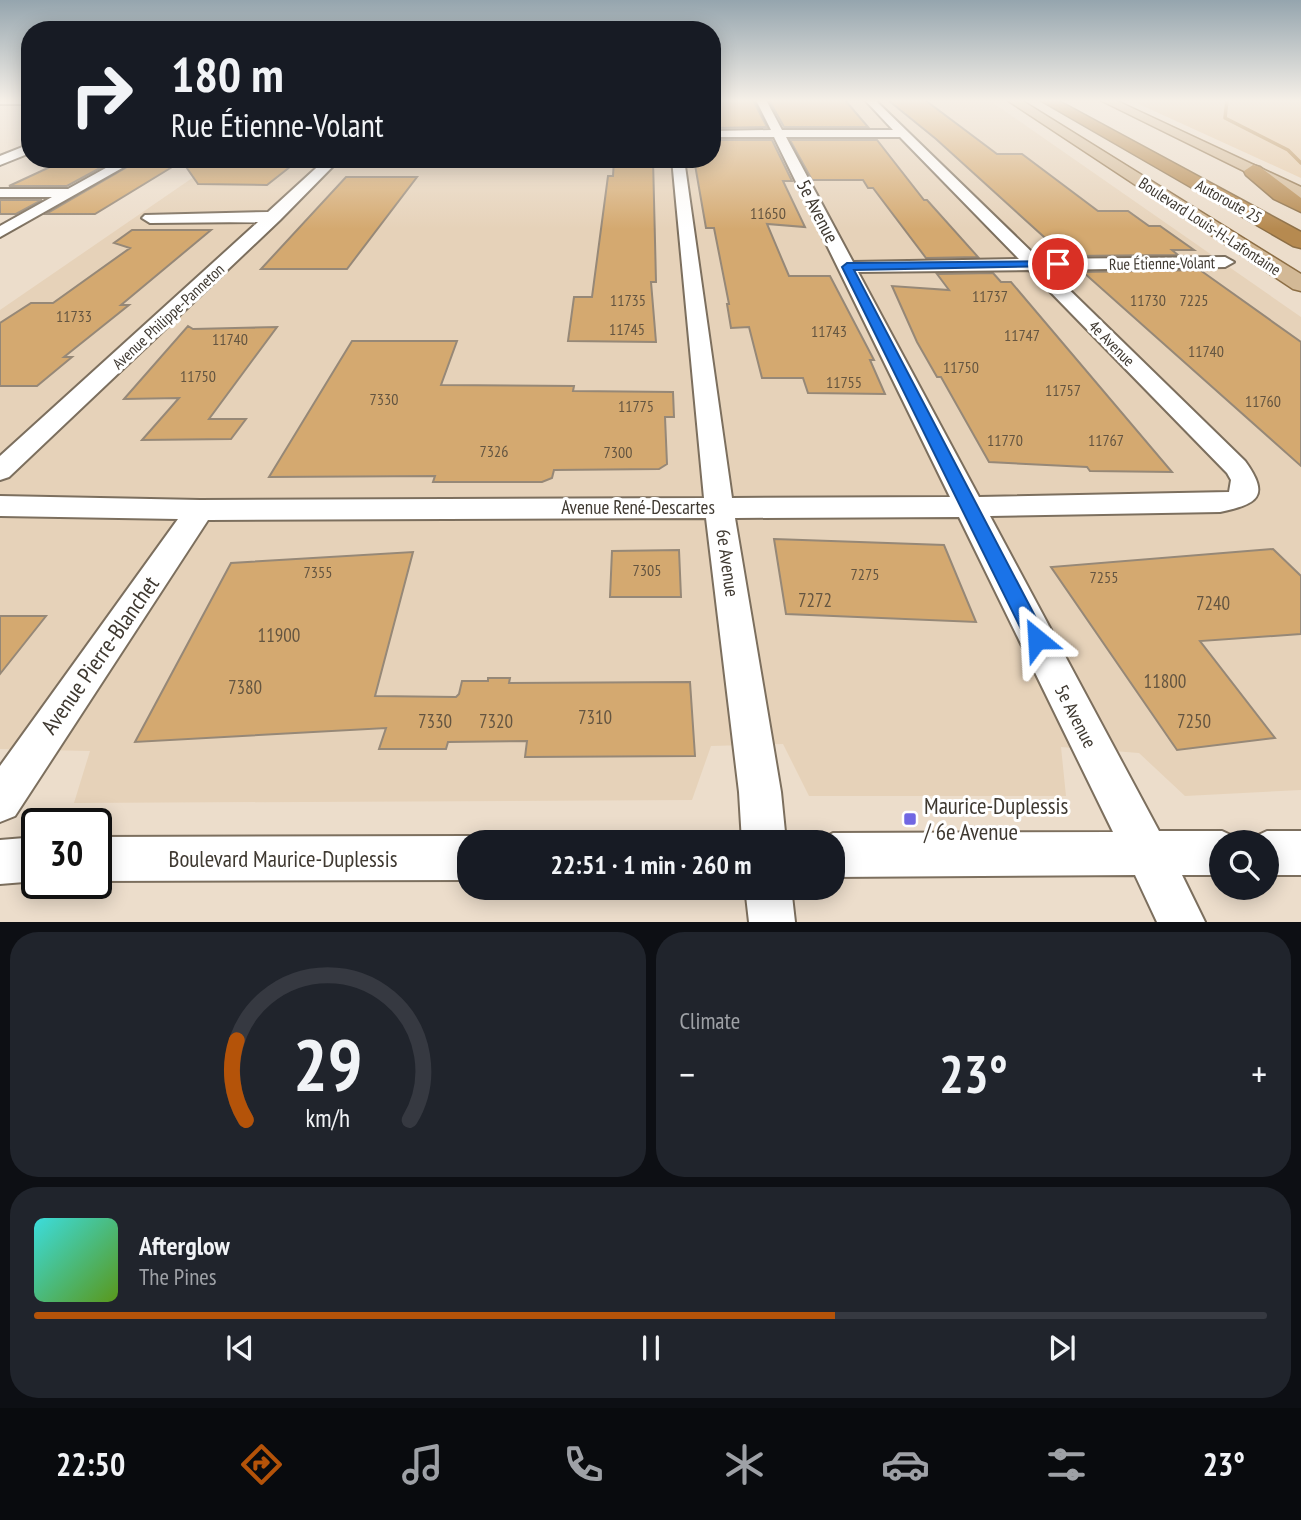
<!DOCTYPE html>
<html lang="en">
<head>
<meta charset="utf-8">
<style>
	body { margin:0; font-family:"PT Sans Narrow",sans-serif; background:#20242c; color:#f1f3f6; height:100vh; display:flex; flex-direction:column; font-size:26px; white-space:nowrap }
	* { box-sizing:border-box; margin:0 }
	p { font-size:23px; color:#9ea1a6 }
	.icon { flex:none; width:38px; height:38px; fill:none; stroke:currentColor; stroke-width:2; stroke-linecap:round; stroke-linejoin:round }
	.map { position:relative; height:922px; overflow:hidden }
	.panel { display:flex; flex-direction:column; gap:10px; padding:10px; background:#0d0f14; flex:1 }
	.panel>* { flex:none }
	.banner { position:absolute; left:21px; top:21px; width:700px; height:147px; border-radius:28px; box-shadow:0 4px 18px #0003; background:#171b24; color:#f1f3f6; overflow:hidden }
	.fabs { position:absolute; left:1209px; top:830px; display:grid; gap:14px }
	.fabs a { display:grid; place-items:center; width:70px; height:70px; border-radius:50%; background:#171b24; box-shadow:0 4px 18px #0003; font-size:35px }
	.speed { position:absolute; left:21px; top:808px; display:flex; gap:14px; font-size:35px; font-weight:700; text-align:center }
	.speed>* { display:grid; place-content:center; width:91px; height:91px; border-radius:50%; background:#171b24; box-shadow:0 4px 18px #0003; line-height:1 }
	.speed .limit { border:4px solid #111; border-radius:10px; background:#fff; color:#111 }
	.pin { position:absolute; display:grid; place-items:center; width:60px; height:60px; color:#fff; margin:-30px; border:4px solid #fff; border-radius:50%; box-shadow:0 2px 7px #0007 }
	.me { position:absolute; width:77px; margin:-38px; rotate:333deg; stroke-linejoin:round; filter:drop-shadow(0 0 5px #0008) }
	.turn { display:flex; align-items:center; gap:24px; height:147px; padding:0 35px; font-size:32px }
	.turn .icon { width:91px; height:91px; stroke-width:2.5 }
	.turn b { display:block; font-size:49px; line-height:60px }
	.big { font-size:52px; font-weight:700; line-height:1.1 }
	.panel .widget { flex:1; display:flex; flex-direction:column; justify-content:center; gap:10px; min-width:0; padding:0 24px; border-radius:28px; background:#20242c }
	.panel .dial { align-items:center; gap:0 }
	.dial svg { height:182px; overflow:visible; fill:none; stroke:#363941; stroke-width:7; stroke-linecap:round; text-anchor:middle }
	.dial text { fill:#f1f3f6; stroke:none }
	.song { display:flex; align-items:center; gap:21px }
	.cover { width:84px; height:84px; border-radius:10px; background:linear-gradient(135deg,hsl(180 70% 55%),hsl(90 70% 35%)) }
	.played { height:7px; border-radius:4px; background:linear-gradient(90deg,#b45309 65%,#363941 65%) }
	.keys { display:flex; justify-content:space-around; direction:ltr }
	.heat { display:flex; justify-content:space-between; align-items:center; font-size:38px; direction:ltr }
	.panel .tiles { flex:1; display:grid; gap:10px; grid-template-columns:1fr 1fr }
	.widget:last-child { grid-column:span 2 }
	.trip { position:absolute; left:457px; top:830px; width:388px; height:70px; border-radius:28px; background:#171b24; box-shadow:0 4px 18px #0003; font-weight:700; line-height:70px; text-align:center }
	.dock { display:flex; height:112px; justify-content:space-around; align-items:center; background:#090b0e; color:#9ea1a6 }
	.dock .icon { width:49px; height:49px }
	.dock .current { color:#b45309 }
	.dock b { font-size:32px; color:#f1f3f6 }
	.map>svg:first-child { display:block }
</style>
</head>
<body>
<div class="map">
<svg width="1301" height="922" viewBox="0 0 1301 922">
	<rect width="100%" height="100%" fill="#ecddcb"/>
	<path fill="#e6d2b9" d="M 712,100 L 989,100 L 1301,317 L 1301,790 L 1185,796 L 1139,753 L 1061,747 L 1066,796 L 809,796 L 783,744 L 711,746 L 692,800 L 74,803 L 90,751 L 0,749 L 0,310 L 220,159 L 712,159 Z"/>
	<path fill="#e5c9a6" d="M 1130,100 L 1301,100 L 1301,178 Z"/>
	<g fill="none" stroke-linecap="round" stroke-linejoin="round">
		<path stroke="#b88e56" stroke-width="3.5" d="M 1227,100 L 1225,118 L 1288,150 L 1301,163"/>
	</g>
	<path fill="#d4a970" stroke="#968877" stroke-width="2" d="M 712,100 L 753,100 L 767,127 L 712,128 Z
		M 769,100 L 845,100 L 868,127 L 784,127 Z
		M 888,100 L 925,100 L 997,154 L 1022,154 L 1098,211 L 1128,211 L 1149,226 L 1160,226 L 1194,250 L 1172,250 L 1178,255 L 1065,256 L 936,139 Z
		M 712,140 L 772,140 L 792,181 L 783,181 L 805,227 L 767,224 L 789,276 L 830,276 L 874,360 L 870,360 L 885,394 L 808,393 L 803,378 L 762,378 L 749,327 L 731,328 L 727,304 L 729,304 L 714,228 L 706,228 L 694,159 L 712,159 Z
		M 790,140 L 877,140 L 924,200 L 927,200 L 978,257 L 926,258 L 873,188 L 868,188 L 863,180 L 812,180 Z
		M 141,159 L 300,159 L 267,185 L 198,184 L 182,161 L 95,214 L 46,214 Z
		M 614,159 L 653,159 L 656,282 L 651,282 L 656,342 L 568,341 L 574,297 L 592,297 L 608,176 L 613,176 Z
		M 65,160 L 115,160 L 67,186 L 9,186 Z
		M 346,177 L 417,177 L 347,269 L 261,269 Z
		M 0,200 L 42,200 L 16,214 L 0,214 Z
		M 132,230 L 211,230 L 121,305 L 129,305 L 64,357 L 72,357 L 37,386 L 0,386 L 0,323 L 31,303 L 53,303 L 130,248 L 114,243 Z
		M 1200,270 L 1301,342 L 1301,466 L 1083,272 Z
		M 993,273 L 1001,282 L 1011,282 L 1172,472 L 1090,471 L 1087,467 L 989,462 L 941,377 L 937,377 L 917,342 L 892,286 L 949,290 L 937,274 Z
		M 188,326 L 193,329 L 277,327 L 209,419 L 246,419 L 231,439 L 142,440 L 179,398 L 124,399 Z
		M 352,341 L 457,341 L 441,385 L 574,386 L 573,391 L 673,392 L 674,417 L 665,417 L 667,464 L 659,469 L 554,470 L 552,478 L 542,482 L 433,482 L 435,476 L 269,477 Z
		M 774,539 L 944,545 L 976,622 L 786,614 Z
		M 1273,549 L 1301,576 L 1301,634 L 1200,641 L 1275,738 L 1177,750 L 1051,567 Z
		M 679,550 L 681,597 L 610,597 L 612,551 Z
		M 413,552 L 375,696 L 456,697 L 459,694 L 462,681 L 488,681 L 488,678 L 510,678 L 509,683 L 690,682 L 695,756 L 525,757 L 527,741 L 448,742 L 446,749 L 379,749 L 386,728 L 135,742 L 231,563 Z
		M 0,616 L 46,616 L 0,674 Z"/>
	<g fill="none" stroke-linecap="round" stroke-linejoin="round">
		<g stroke="#7c6f5e" stroke-width="4">
			<path id="minor" d="M 0,100 L 30,100 L 30,104 L 0,104 Z
				M 756,100 L 766,100 L 782,130 L 893,130 L 865,100 L 875,100 L 1039,259 L 1225,257 L 1234,262 L 1225,267 L 1049,270 L 1245,461 C 1271,497 1257,504 1220,512 L 990,516 L 1159,831 L 1222,831 L 1237,838 L 1239,842 L 1222,842 L 1222,875 L 1182,875 L 1205,922 L 1157,922 L 1135,875 L 833,877 L 833,842 L 817,842 L 833,833 L 1113,832 L 959,517 L 735,518 L 781,792 L 786,842 L 742,842 L 739,792 L 706,518 L 208,520 L 15,816 L 0,822 L 0,766 L 178,519 L 0,516 L 0,496 L 200,500 L 704,498 L 672,159 L 684,159 L 732,498 L 950,497 L 774,137 L 712,137 L 712,131 L 771,130 ZM 786,137 L 900,137 L 1019,259 L 853,262 ZM 1029,270 L 1227,473 L 1231,480 L 1229,492 L 979,497 L 858,272 Z
				M 30,144 L 30,153 L 0,165 L 0,156 Z
				M 122,159 L 138,159 L 0,237 L 0,226 L 52,197 L 0,197 L 0,189 L 68,189 Z
				M 326,159 L 340,159 L 280,220 L 9,477 L 0,480 L 0,456 L 258,222 L 150,223 L 142,218 L 145,215 L 268,212 Z
				M 1267,831 L 1301,831 L 1301,875 L 1267,875 L 1267,842 L 1250,842 L 1252,838 Z
				M 469,836 L 483,842 L 469,842 L 469,880 L 96,881 L 96,837 Z
				M 37,837 L 37,881 L 0,884 L 0,840 Z
				M 745,887 L 791,887 L 795,922 L 749,922 Z"/>
		</g>
		<g stroke="#8c6e45" stroke-width="3">
			<path id="major" d="M 1007,100 L 1021,100 L 1301,274 L 1301,291 L 1293,289 Z
				M 1100,100 L 1115,100 L 1301,187 L 1301,199 Z"/>
		</g>
		<g stroke="#8c6e45" stroke-width="3">
			<path id="highway" d="M 1040,100 L 1057,100 L 1301,232 L 1301,248 L 1293,246 Z
				M 1253,165 L 1260,167 L 1301,198 L 1301,212 L 1274,199 L 1246,175 L 1244,171 Z"/>
		</g>
		<use href="#minor" fill="#fff" fill-rule="evenodd"/>
		<use href="#major" fill="#d3b996" fill-rule="evenodd"/>
		<use href="#highway" fill="#b68a50" fill-rule="evenodd"/>
	</g>
	<linearGradient id="sky" x2="0" y2="1"><stop stop-color="#95a5ae"/><stop offset="0.44" stop-color="#f6f0e8"/><stop offset="1" stop-color="#f6f0e8" stop-opacity="0"/></linearGradient>
	<rect width="1301" height="229" fill="url(#sky)"/>
	<path fill="#1a73e8" stroke="#114b97" stroke-width="2" d="M 1058,261 L 1063,264 L 1061,266 L 854,270 L 1047,639 L 1044,645 L 1037,648 L 1029,645 L 842,267 L 847,263 Z"/>
	<rect fill="#7167e2" stroke="#fff" stroke-width="2.5" x="903" y="812" width="14" height="14" rx="3.5"/>
	<g text-anchor="middle" stroke-width="6" stroke-linejoin="round" paint-order="stroke">
		<g font-size="16" fill="#3f3931" stroke="#fff">
			<text transform="translate(1229 201) rotate(29)" y="6">Autoroute 25</text>
			<text transform="translate(1210 226) rotate(33)" y="6">Boulevard Louis-H.-Lafontaine</text>
			<text transform="translate(1162 263) rotate(-1)" y="6">Rue Étienne-Volant</text>
			<text transform="translate(168 316) rotate(-43)" y="6">Avenue Philippe-Panneton</text>
			<text transform="translate(1112 343) rotate(45)" y="6">4e Avenue</text>
		</g>
		<g font-size="16" fill="#645541">
			<text x="768" y="219">11650</text>
			<text x="990" y="302">11737</text>
			<text x="628" y="306">11735</text>
			<text x="1148" y="306">11730</text>
			<text x="1194" y="306">7225</text>
			<text x="74" y="322">11733</text>
			<text x="627" y="335">11745</text>
			<text x="829" y="337">11743</text>
			<text x="1022" y="341">11747</text>
			<text x="230" y="345">11740</text>
			<text x="1206" y="357">11740</text>
			<text x="961" y="373">11750</text>
			<text x="198" y="382">11750</text>
			<text x="844" y="388">11755</text>
			<text x="1063" y="396">11757</text>
			<text x="384" y="405">7330</text>
			<text x="1263" y="407">11760</text>
			<text x="636" y="412">11775</text>
			<text x="1005" y="446">11770</text>
			<text x="1106" y="446">11767</text>
			<text x="494" y="457">7326</text>
			<text x="618" y="458">7300</text>
			<text x="647" y="576">7305</text>
			<text x="318" y="578">7355</text>
			<text x="865" y="580">7275</text>
			<text x="1104" y="583">7255</text>
		</g>
		<g font-size="19" fill="#3f3931" stroke="#fff">
			<text transform="translate(818 211) rotate(63)" y="7">5e Avenue</text>
			<text x="638" y="514">Avenue René-Descartes</text>
			<text transform="translate(728 563) rotate(82)" y="7">6e Avenue</text>
			<text transform="translate(1076 716) rotate(63)" y="7">5e Avenue</text>
		</g>
		<g font-size="19" fill="#645541">
			<text x="815" y="607">7272</text>
			<text x="1213" y="610">7240</text>
			<text x="279" y="642">11900</text>
			<text x="1165" y="688">11800</text>
			<text x="245" y="694">7380</text>
			<text x="595" y="724">7310</text>
			<text x="435" y="728">7330</text>
			<text x="496" y="728">7320</text>
			<text x="1194" y="728">7250</text>
		</g>
		<g font-size="23" fill="#3f3931" stroke="#fff">
			<text transform="translate(100 655) rotate(-55)" y="8">Avenue Pierre-Blanchet</text>
			<text x="283" y="867">Boulevard Maurice-Duplessis</text>
		</g>
		<g font-size="23" fill="#3f3931" stroke="#fff" text-anchor="start">
			<text x="924" y="814">Maurice-Duplessis<tspan x="924" dy="26">/ 6e Avenue</tspan></text>
		</g>
	</g>
</svg>
<div class="fabs">
<a><svg class="icon" aria-label="search" viewBox="0 0 24 24"><circle cx="10" cy="10" r="6"/><path d="M15 15l6 6"/></svg></a>
</div>
<div class="speed"><div class="limit">30</div></div>
<div class="pin" style="left:1058px;top:264px;background:#d93025"><svg class="icon" aria-label="arrive" viewBox="0 0 24 24"><path d="M6 21V4h12l-3 4 3 4H6"/></svg></div>
<svg class="me" style="left:1037px;top:639px" viewBox="-20 -20 40 40"><path d="M0-17L14 15 0 8-14 15z" fill="#1a73e8" stroke="#fff" stroke-width="4"/></svg>
<div class="trip">22:51 · 1 min · 260 m</div>
<div class="banner">
<div class="turn"><svg class="icon" aria-label="right" viewBox="0 0 24 24"><path d="M7 20v-9h11M14 6l5 5-5 5"/></svg><div><b>180 m</b>Rue Étienne-Volant</div></div>
</div>
</div>
<section class="panel">
<div class="tiles">
<div class="widget dial"><svg viewBox="0 0 100 80">
<path d="M14 69A42 42 0 1 1 86 69"/>
<path d="M14 69A42 42 0 0 1 10 34" stroke="#b45309"/>
<text x="50" y="56" font-size="32" font-weight="700">29</text>
<text x="50" y="72" font-size="11">km/h</text>
</svg></div>
<div class="widget"><p>Climate</p>
<div class="heat"><a>−</a><b class="big">23°</b><a>+</a></div>
</div>
<div class="widget">
<div class="song"><i class="cover"></i><div><b>Afterglow</b><p>The Pines</p></div></div>
<div class="played"></div>
<div class="keys"><svg class="icon" aria-label="previous" viewBox="0 0 24 24"><path d="M18 5L8 12l10 7zM5 5v14"/></svg><svg class="icon" aria-label="pause" viewBox="0 0 24 24"><path d="M8 5v14M16 5v14"/></svg><svg class="icon" aria-label="next" viewBox="0 0 24 24"><path d="M6 5l10 7-10 7zM19 5v14"/></svg></div>
</div>
</div>
</section>
<nav class="dock">
<b>22:50</b>
<svg class="icon current" aria-label="directions" viewBox="0 0 24 24"><path d="M12 3l9 9-9 9-9-9zM9 14v-3h6M13 9l2 2-2 2"/></svg>
<svg class="icon" aria-label="music" viewBox="0 0 24 24"><path d="M9 18V5l10-2v13"/><circle cx="6" cy="18" r="3"/><circle cx="16" cy="16" r="3"/></svg>
<svg class="icon" aria-label="phone" viewBox="0 0 24 24"><path d="M5 4h4l2 5-3 2q2 4 5 5l2-3 5 2v4C11 20 4 13 5 4z"/></svg>
<svg class="icon" aria-label="climate" viewBox="0 0 24 24"><path d="M12 3v18M4 7l16 10M4 17L20 7"/></svg>
<svg class="icon" aria-label="car" viewBox="0 0 24 24"><path d="M5 17H2v-5l4-1 3-4h7l3 4 3 1v5h-3M9 17h6M6 11h13"/><circle cx="7" cy="17" r="2"/><circle cx="17" cy="17" r="2"/></svg>
<svg class="icon" aria-label="filters" viewBox="0 0 24 24"><path d="M4 7h16M4 17h16"/><circle cx="9" cy="7" r="2"/><circle cx="15" cy="17" r="2"/></svg>
<b>23°</b>
</nav>
</body>
</html>
